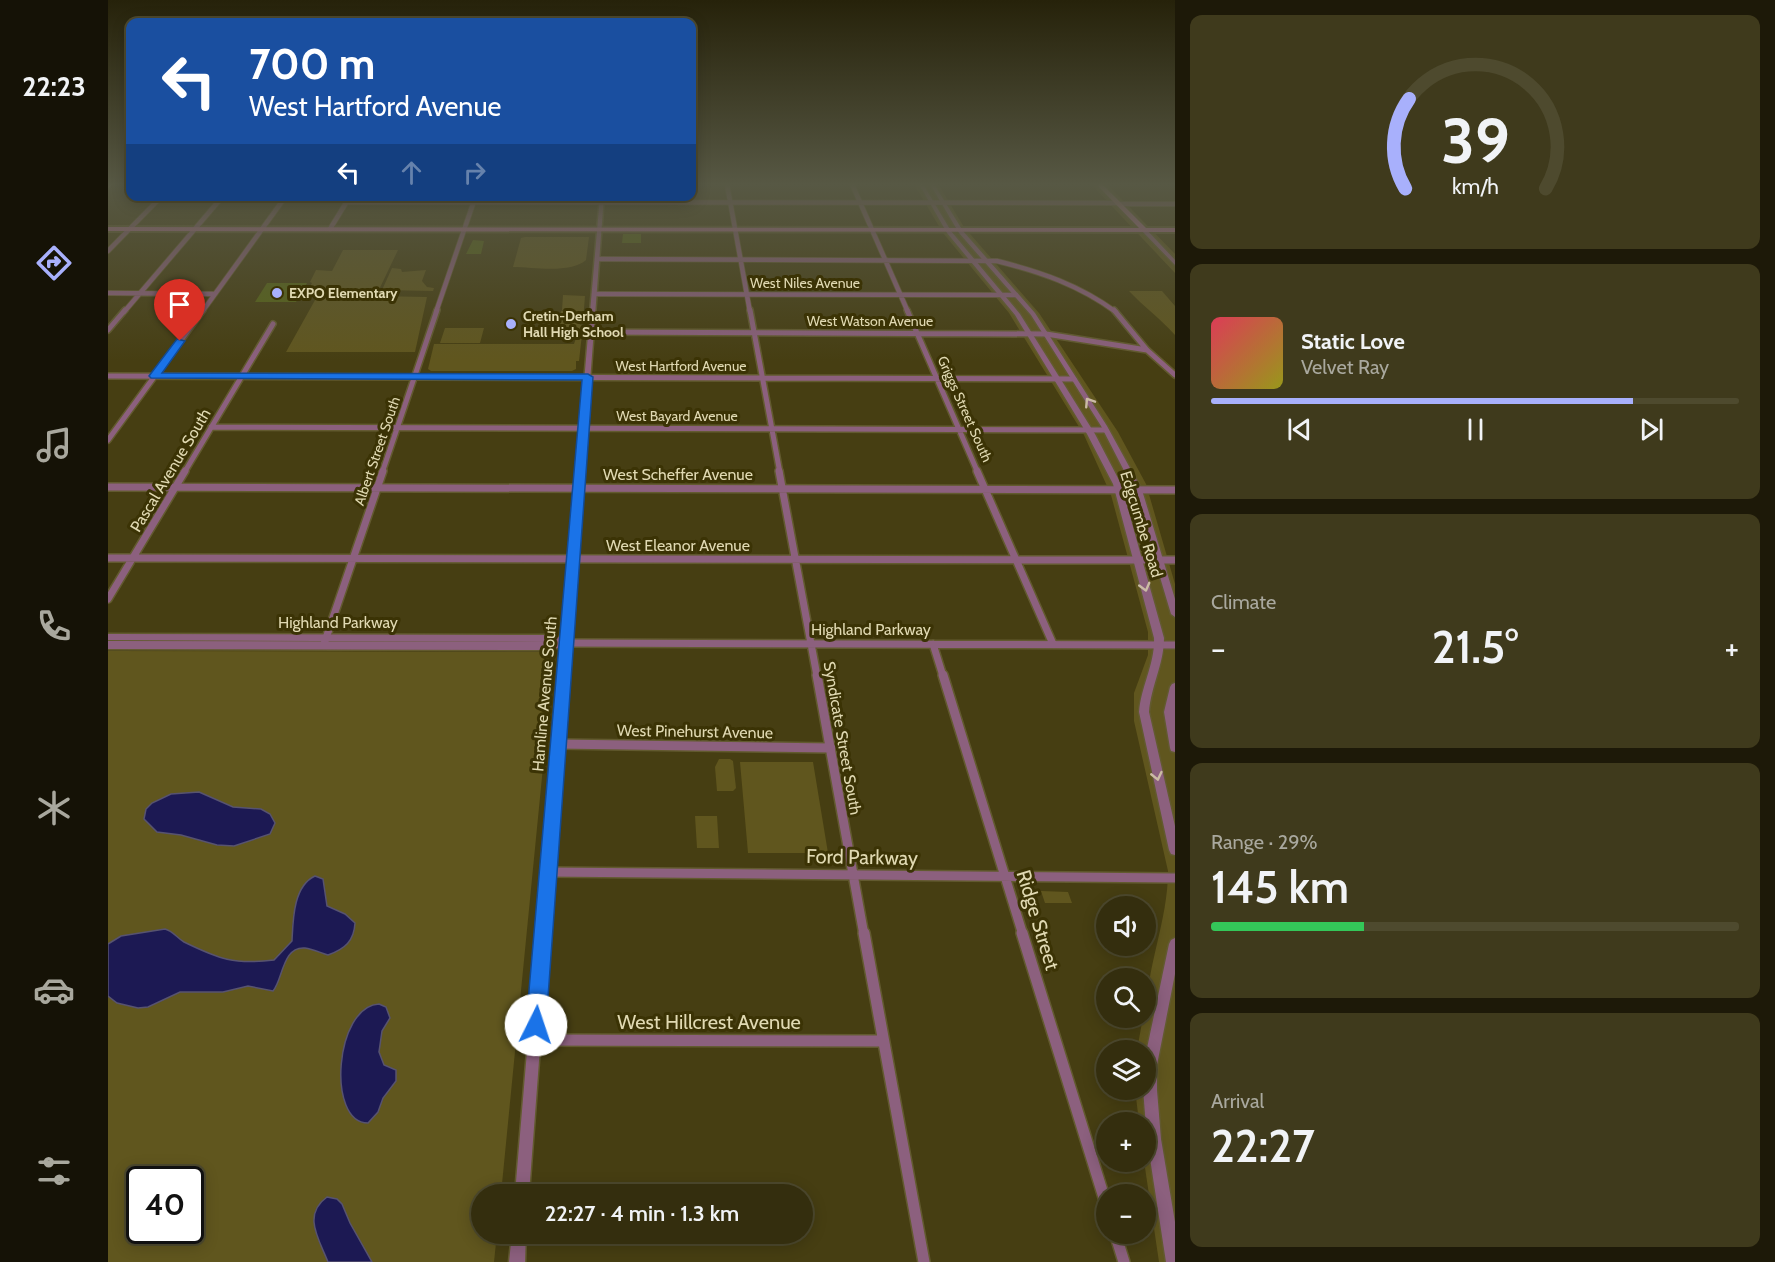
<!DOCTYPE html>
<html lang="en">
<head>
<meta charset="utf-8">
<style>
	body { margin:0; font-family:Cabin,sans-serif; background:#3f3a1c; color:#f1f3f6; height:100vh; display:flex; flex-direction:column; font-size:22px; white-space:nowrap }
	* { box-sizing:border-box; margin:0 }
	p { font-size:20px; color:#a9a89e }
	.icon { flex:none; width:33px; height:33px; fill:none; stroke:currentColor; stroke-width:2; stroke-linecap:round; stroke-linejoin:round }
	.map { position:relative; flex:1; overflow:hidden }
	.side { display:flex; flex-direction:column; gap:15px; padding:15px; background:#1d1908; width:600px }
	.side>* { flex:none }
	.top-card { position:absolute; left:18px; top:18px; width:570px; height:183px; border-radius:12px; box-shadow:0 3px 15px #0003,0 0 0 2px #4e4a2e; background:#1a4fa0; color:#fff; overflow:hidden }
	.tools { position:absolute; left:988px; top:896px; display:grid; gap:12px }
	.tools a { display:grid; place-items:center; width:60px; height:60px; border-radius:50%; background:#342e0e; box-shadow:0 3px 15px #0003,0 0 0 2px #4e4a2e; font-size:30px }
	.speed { position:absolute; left:18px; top:1166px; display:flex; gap:12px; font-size:30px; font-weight:700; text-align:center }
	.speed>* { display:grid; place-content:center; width:78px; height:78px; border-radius:50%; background:#342e0e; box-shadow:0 3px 15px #0003,0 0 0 2px #4e4a2e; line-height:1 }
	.speed .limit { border:3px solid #111; border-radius:9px; background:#fff; color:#111 }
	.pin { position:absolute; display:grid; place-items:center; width:51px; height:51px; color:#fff; margin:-62px -26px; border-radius:50% 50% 50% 0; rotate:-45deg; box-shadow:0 0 6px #0007 }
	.pin .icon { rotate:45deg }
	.me { position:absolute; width:66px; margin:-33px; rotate:4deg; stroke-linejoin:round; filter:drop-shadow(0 0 4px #0008) }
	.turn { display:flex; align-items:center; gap:21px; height:126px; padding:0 24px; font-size:27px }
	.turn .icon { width:78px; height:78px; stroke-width:2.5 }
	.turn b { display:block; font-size:42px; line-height:51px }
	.lanes { display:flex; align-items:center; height:57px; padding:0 24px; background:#0003; justify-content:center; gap:30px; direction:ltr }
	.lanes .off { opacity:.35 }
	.big { font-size:45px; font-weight:600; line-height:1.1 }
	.side .tile { flex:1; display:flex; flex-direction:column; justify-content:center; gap:9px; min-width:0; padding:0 21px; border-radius:12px; background:#3f3a1c }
	.side .dial { align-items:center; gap:0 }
	.dial svg { height:156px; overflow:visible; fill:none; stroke:#4e4a2e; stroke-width:7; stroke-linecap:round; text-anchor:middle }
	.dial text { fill:#f1f3f6; stroke:none }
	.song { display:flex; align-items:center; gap:18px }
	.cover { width:72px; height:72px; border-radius:9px; background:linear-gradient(135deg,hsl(350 70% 55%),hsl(60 70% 35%)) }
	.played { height:6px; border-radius:3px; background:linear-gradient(90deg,#a8b0fc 80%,#4e4a2e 80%) }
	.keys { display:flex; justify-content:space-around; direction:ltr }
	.heat { display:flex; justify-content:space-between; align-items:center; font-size:33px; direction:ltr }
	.charge { height:9px; border-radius:4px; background:linear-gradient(90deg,#34c759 29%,#4e4a2e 0) }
	.trip { position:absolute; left:363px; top:1184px; width:342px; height:60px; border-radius:30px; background:#342e0e; box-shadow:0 3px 15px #0003,0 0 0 2px #4e4a2e; font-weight:600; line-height:60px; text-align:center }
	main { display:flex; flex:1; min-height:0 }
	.dock { display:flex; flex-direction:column; width:108px; justify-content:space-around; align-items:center; background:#151206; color:#a9a89e }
	.dock .icon { width:42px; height:42px }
	.dock .active { color:#a8b0fc }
	.dock b { font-size:27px; color:#f1f3f6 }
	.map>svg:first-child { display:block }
</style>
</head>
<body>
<main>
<nav class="dock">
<b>22:23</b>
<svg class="icon active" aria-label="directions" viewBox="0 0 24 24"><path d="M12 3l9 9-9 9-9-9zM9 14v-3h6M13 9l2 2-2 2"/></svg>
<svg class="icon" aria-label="music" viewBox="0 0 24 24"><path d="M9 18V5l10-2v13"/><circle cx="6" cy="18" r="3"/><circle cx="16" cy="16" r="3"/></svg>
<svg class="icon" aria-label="phone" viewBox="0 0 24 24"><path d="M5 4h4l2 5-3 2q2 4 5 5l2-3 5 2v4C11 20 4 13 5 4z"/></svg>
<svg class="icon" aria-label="climate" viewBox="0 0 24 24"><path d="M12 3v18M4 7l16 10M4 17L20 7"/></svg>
<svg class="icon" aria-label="car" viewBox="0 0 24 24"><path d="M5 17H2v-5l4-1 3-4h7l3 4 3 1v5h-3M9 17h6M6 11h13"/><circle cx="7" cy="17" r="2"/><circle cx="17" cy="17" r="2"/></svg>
<svg class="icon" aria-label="filters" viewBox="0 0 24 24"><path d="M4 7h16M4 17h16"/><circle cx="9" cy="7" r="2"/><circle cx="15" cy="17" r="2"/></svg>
</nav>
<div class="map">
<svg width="1067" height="1262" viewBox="0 0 1067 1262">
	<rect width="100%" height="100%" fill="#463e12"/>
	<path fill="#60561e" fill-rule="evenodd" d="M 806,184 L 830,184 L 856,227 L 931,313 L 1010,432 L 1038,484 L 1067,584 L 1067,1262 L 1051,1262 L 1036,1161 L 1038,1122 L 1031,1122 L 1027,1089 L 1038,1089 L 1038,1050 L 1029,1050 L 1035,1017 L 1038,1017 C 1038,967 1060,921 1060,871 L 1026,721 L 1026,693 L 1040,655 L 1040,632 L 1003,495 L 976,435 L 901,313 L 835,233 Z
		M 983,184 L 999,184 L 1067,254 L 1067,273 Z
		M 417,237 L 481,237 L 478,260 C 462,274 426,267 405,267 L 413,238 Z
		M 235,250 L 290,250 L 268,296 L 319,297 L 307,352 L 178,352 L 211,293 L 199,291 L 204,283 L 202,282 L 208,270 L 224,271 Z
		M 284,268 L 293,269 L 294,272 L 318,270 L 314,281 L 319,287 L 326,288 L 325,291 L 274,290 Z
		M 1021,291 L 1054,291 L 1067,306 L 1067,335 C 1053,319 1036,307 1021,291 Z
		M 455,295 L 477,296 L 475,321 L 469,320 L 461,312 L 467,321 L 474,326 L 474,330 L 451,328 L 453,311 L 457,311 L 454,310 Z
		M 337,328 L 376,328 L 372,343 L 332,343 Z
		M 474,334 L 471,361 L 468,361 L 468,369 L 464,371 L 323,371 L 320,369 L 326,344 L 466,344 L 469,335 Z
		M 0,651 L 442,652 L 446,655 L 393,1194 L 374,1194 L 374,1233 L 389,1233 L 386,1262 L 0,1262 ZM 32,1179 L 82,1179 L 82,1230 L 32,1230 Z
		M 611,759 L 622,759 L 625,761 L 628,788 L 625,791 L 609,791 L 607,767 Z
		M 632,762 L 705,762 L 720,853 L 640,853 Z
		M 587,816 L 609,816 L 611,848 L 589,848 Z
		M 933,891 L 960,892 L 964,903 L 937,903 Z"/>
	<path fill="#1c1953" stroke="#575370" stroke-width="1.5" d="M 91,792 L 125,807 L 153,809 L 162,814 L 167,823 L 162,834 L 126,846 L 109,845 L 73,835 L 49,832 L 36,819 L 38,809 L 44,803 L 63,794 Z
		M 207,876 L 215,879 L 219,906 L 237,914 L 247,923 C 246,941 237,949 220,955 C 213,953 205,949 197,948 C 174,946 175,980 165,991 L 140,986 L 115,992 L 72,992 L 40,1007 L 30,1008 L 9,1003 L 0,996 L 0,944 L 13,936 L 57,929 C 65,931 69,938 76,942 C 111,959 126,965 166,960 L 184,941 C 185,921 185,886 207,876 Z
		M 271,1004 L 278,1007 L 282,1018 L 274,1031 L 271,1052 L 276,1065 L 288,1070 L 288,1081 L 275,1098 L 270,1112 L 260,1123 C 218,1123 227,1006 271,1004 Z
		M 219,1197 L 229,1199 L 234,1204 L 242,1223 L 264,1262 L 220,1262 C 211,1239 194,1215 219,1197 Z"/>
	<path fill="#576416" d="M 515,234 L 533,234 L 533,243 L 514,243 Z
		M 365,240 L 376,241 L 373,254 L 358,254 Z
		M 159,283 L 199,283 L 188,302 L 147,302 Z"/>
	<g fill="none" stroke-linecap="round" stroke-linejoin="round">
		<g stroke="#625a2f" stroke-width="6">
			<path id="minor-far4" d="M 619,184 L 642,312
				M 744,184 L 800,312
				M 238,202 L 1009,203
				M 1011,204 L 1067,204
				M 222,229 L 241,198
				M 0,251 L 54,196
				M 489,259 L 889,261 C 933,272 971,285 1008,312
				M 0,293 L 107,294
				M 486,294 L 908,295
				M 16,312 L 115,196
				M 94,312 L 178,196
				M 328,312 L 367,198"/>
		</g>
		<g stroke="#625a2f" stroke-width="8">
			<path id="minor-far3" d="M 642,310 L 672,473
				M 799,310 L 870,473
				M 1006,310 L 1039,350 L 1067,375
				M 0,330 L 17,310
				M 483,332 L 938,334 L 1039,350
				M 0,376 L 966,379
				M 103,427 L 998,430
				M 0,440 L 95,310
				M 76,473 L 165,324
				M 274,473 L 329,310"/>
		</g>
		<g stroke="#625a2f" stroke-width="10">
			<path id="minor-far2" d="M 671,471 L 709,676
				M 869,471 L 945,644
				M 0,487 L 1067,490
				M 0,558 L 1067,560
				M 0,599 L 77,471
				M 458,643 L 1067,645
				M 216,644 L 275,471
				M 825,644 L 835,676"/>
		</g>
		<g stroke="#625a2f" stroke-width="12">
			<path id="minor-far1" d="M 709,675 L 756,935
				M 835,675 L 915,935
				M 450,744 L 723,748
				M 440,872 L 1067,878"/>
		</g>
		<g stroke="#625a2f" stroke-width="14">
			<path id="minor" d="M 756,933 L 816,1262
				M 914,933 L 999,1207
				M 426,1040 L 775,1041
				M 1007,1233 L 1016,1262"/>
		</g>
		<g stroke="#625a2f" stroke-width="3">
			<path id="tertiary" d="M 811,184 L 815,184 L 843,231 L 912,314 L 987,434 L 1013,484 L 1056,638 C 1056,664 1043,686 1041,712 L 1067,826 L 1067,855 L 1063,854 L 1061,850 L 1031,712 C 1033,686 1047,664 1046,638 L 1005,484 L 979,434 L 907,315 L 839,233 Z
				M 822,184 L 826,184 L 855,231 L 927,313 L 999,426 L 1034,490 L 1067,599 L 1067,617 L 1063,614 L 1026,490 L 993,426 L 923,315 L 851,233 Z
				M 492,196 L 496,196 L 421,1194 L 407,1194 L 453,647 L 442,650 L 0,649 L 0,641 L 444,642 L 0,640 L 0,634 L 442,635 L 454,638 Z
				M 1034,229 L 1038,229 L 1067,260 L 1067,265 L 1034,231 Z
				M 1067,683 L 1067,752 L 1063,751 L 1062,748 L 1056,712 L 1062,687 L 1064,684 Z
				M 1067,938 L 1067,974 L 1049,1065 L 1049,1090 L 1053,1139 L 1067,1222 L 1067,1262 L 1058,1262 L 1039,1139 L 1035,1089 L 1038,1089 L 1038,1053 L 1061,944 L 1063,940 Z
				M 404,1233 L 418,1233 L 417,1262 L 401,1262 Z"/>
		</g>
		<g stroke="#625a2f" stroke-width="4">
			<path id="secondary" d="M 988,184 L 994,184 L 1038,228 L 1067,228 L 1067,232 L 0,231 L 0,227 L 1031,228 Z"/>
		</g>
		<g stroke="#625a2f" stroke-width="3">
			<path id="primary" d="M 0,184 L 5,184 L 0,188 Z"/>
		</g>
		<use href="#minor-far4" stroke="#8c607e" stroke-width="4.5"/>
		<use href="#minor-far3" stroke="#8c607e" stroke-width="5"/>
		<use href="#minor-far2" stroke="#8c607e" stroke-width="7"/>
		<use href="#minor-far1" stroke="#8c607e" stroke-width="9"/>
		<use href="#minor" stroke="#8c607e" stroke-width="11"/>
		<use href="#tertiary" fill="#8c607e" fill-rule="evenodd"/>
		<use href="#secondary" fill="#b771a2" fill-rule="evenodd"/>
		<use href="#primary" fill="#d87ebd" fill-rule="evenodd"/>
	</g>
	<defs><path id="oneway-chevron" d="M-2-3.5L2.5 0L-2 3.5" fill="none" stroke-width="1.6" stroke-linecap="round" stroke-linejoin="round" transform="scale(1.5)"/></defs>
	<g stroke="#cbbba5">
		<use href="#oneway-chevron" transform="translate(981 402) rotate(-123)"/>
		<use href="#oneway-chevron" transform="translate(1037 587) rotate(75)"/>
		<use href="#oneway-chevron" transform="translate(1049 776) rotate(77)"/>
	</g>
	<linearGradient id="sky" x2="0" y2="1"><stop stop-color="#26220a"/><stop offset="0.51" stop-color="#575844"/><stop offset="1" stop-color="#575844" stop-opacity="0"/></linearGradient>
	<rect width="1067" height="361" fill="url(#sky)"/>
	<path fill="#1a73e8" stroke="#114b97" stroke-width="1.5" d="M 69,339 L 77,341 L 54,373 L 480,374 L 485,377 L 438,1025 L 435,1032 L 428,1035 L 421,1032 L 418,1025 L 474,380 L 43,378 L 41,376 Z"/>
	<g fill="#a8b0fc" stroke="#3b3305" stroke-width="2">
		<circle cx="169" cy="293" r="6"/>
		<circle cx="403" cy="324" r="6"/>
	</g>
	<g text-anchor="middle" stroke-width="6" stroke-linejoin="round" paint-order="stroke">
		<g font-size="14" fill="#e0d9b2" stroke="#3b3305">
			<text x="697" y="288">West Niles Avenue</text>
			<text x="762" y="326">West Watson Avenue</text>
			<text x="573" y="371">West Hartford Avenue</text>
			<text transform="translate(857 409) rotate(66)" y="5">Griggs Street South</text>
			<text x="569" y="421">West Bayard Avenue</text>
			<text transform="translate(269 451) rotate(-71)" y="5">Albert Street South</text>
		</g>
		<g font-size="14" font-weight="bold" fill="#e0d9b2" stroke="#3b3305" text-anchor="start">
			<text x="181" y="298">EXPO Elementary</text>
			<text x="415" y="321">Cretin-Derham<tspan x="415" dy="16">Hall High School</tspan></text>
		</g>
		<g font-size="16" fill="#e0d9b2" stroke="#3b3305">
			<text transform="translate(62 470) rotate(-59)" y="6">Pascal Avenue South</text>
			<text x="570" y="480">West Scheffer Avenue</text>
			<text transform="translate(1034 524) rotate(73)" y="6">Edgcumbe Road</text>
			<text x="570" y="551">West Eleanor Avenue</text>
			<text x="230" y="628">Highland Parkway</text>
			<text x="763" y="635">Highland Parkway</text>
			<text transform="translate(436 694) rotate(-85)" y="6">Hamline Avenue South</text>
			<text transform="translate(587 731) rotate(1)" y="6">West Pinehurst Avenue</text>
			<text transform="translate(735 738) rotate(80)" y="6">Syndicate Street South</text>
		</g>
		<g font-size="20" fill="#e0d9b2" stroke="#3b3305">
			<text transform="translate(754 857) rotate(1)" y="7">Ford Parkway</text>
			<text transform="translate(930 920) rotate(73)" y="7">Ridge Street</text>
			<text x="601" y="1029">West Hillcrest Avenue</text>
		</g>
	</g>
</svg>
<div class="tools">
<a><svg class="icon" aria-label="sound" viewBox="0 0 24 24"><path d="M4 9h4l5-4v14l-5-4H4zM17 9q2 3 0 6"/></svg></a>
<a><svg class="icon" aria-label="search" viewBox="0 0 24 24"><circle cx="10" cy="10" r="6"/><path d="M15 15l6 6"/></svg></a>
<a><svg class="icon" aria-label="layers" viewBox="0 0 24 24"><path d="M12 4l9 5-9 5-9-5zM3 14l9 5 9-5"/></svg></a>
<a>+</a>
<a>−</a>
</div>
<div class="speed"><div class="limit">40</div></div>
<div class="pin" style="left:72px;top:341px;background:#d93025"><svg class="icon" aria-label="arrive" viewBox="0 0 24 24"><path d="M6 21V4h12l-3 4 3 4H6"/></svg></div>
<svg class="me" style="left:428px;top:1025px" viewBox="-20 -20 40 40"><circle r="19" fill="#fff"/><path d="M0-13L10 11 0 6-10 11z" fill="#1a73e8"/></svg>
<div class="trip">22:27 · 4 min · 1.3 km</div>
<div class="top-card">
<div class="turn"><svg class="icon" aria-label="left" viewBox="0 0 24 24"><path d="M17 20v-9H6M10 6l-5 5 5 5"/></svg><div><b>700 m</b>West Hartford Avenue</div></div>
<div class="lanes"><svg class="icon" aria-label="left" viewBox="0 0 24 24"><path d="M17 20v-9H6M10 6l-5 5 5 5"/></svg><svg class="icon off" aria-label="ahead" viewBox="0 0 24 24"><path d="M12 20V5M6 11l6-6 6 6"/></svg><svg class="icon off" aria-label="right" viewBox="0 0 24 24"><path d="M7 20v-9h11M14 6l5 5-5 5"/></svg></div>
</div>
</div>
<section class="side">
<div class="tile dial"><svg viewBox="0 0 100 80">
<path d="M14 69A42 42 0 1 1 86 69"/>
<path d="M14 69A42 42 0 0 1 16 23" stroke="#a8b0fc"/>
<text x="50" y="56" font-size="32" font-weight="700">39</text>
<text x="50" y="72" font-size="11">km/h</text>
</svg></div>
<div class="tile">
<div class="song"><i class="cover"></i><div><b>Static Love</b><p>Velvet Ray</p></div></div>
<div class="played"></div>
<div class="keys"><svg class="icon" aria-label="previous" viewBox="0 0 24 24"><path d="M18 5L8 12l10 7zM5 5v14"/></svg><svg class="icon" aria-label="pause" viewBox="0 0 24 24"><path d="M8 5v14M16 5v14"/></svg><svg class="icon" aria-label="next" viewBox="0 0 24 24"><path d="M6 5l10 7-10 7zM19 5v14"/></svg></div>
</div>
<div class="tile"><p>Climate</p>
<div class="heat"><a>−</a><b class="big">21.5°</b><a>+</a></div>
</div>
<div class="tile"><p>Range · 29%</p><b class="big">145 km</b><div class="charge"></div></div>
<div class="tile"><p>Arrival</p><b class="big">22:27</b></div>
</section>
</main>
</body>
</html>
